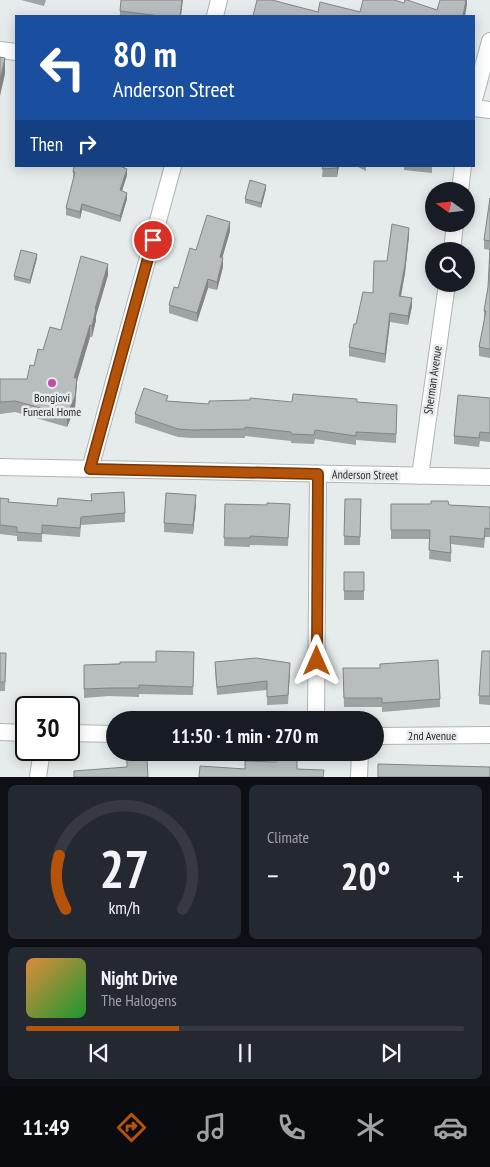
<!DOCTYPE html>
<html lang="en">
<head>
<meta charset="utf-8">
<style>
	body { margin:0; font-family:"PT Sans Narrow",sans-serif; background:#242831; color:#f1f3f6; height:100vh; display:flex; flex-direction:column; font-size:19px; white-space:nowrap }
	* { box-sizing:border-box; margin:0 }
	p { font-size:16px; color:#9ea1a6 }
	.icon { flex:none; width:28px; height:28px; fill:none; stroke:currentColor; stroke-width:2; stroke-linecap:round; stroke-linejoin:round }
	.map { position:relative; height:777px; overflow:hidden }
	.panel { display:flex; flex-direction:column; gap:8px; padding:8px; background:#0d0f14; flex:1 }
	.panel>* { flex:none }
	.top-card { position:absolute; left:15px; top:15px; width:460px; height:152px; border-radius:0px; box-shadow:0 2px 12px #0003; background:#1a4fa0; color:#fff; overflow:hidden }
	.needle { width:32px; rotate:285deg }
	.tools { position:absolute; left:425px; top:182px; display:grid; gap:10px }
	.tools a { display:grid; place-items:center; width:50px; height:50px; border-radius:50%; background:#171b24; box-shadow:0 2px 12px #0003; font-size:25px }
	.speed { position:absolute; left:15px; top:696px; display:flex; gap:10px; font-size:25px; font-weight:700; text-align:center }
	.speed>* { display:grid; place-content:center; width:65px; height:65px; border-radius:50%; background:#171b24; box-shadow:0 2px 12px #0003; line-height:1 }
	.speed .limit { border:2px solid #111; border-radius:8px; background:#fff; color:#111 }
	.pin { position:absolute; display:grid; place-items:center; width:42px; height:42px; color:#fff; margin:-21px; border:2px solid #fff; border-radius:50%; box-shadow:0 1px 5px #0007 }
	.me { position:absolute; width:55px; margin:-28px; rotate:0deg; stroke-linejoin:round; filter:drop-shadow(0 0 4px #0008) }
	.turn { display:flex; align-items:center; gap:18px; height:105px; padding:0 15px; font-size:22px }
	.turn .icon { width:65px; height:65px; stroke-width:2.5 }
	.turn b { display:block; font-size:35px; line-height:42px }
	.then { display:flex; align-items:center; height:48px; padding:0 15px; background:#0003; gap:10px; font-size:19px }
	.big { font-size:38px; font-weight:700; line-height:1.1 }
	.panel .widget { flex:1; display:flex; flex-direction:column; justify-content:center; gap:8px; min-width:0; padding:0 18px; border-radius:8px; background:#242831 }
	.panel .dial { align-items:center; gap:0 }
	.dial svg { height:130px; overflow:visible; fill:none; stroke:#363941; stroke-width:7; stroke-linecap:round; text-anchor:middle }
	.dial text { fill:#f1f3f6; stroke:none }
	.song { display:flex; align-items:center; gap:15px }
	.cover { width:60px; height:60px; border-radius:8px; background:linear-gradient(135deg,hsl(30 70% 55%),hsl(130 70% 35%)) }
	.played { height:5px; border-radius:2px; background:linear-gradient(90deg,#b45309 35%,#363941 35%) }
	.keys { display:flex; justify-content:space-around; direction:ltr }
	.heat { display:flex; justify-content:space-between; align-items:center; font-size:28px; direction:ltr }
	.panel .tiles { flex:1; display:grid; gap:8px; grid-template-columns:1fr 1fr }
	.widget:last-child { grid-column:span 2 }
	.trip { position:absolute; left:106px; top:711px; width:278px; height:50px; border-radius:25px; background:#171b24; box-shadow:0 2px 12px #0003; font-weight:700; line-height:50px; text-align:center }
	.tab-bar { display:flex; height:80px; justify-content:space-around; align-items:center; background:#090b0e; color:#9ea1a6 }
	.tab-bar .icon { width:35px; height:35px }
	.tab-bar .selected { color:#b45309 }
	.tab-bar b { font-size:22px; color:#f1f3f6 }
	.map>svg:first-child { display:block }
</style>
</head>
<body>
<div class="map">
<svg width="490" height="777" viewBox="0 0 490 777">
	<rect width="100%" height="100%" fill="#e5eceb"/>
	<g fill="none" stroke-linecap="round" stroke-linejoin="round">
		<g stroke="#afb5b5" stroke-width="18">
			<path id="street" d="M 215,16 L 219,0
				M 0,50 L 16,52
				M 474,100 L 490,41
				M 474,108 L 490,110
				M 460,191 L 463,166
				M 452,251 L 455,224
				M 0,467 L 490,477
				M 90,469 L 173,166
				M 420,476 L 447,284
				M 316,720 L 318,474
				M 0,732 L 26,733
				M 69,733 L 115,734
				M 375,736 L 490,735
				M 38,777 L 42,750
				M 359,777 L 360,752"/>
		</g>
		<use href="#street" stroke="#fff" stroke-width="16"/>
	</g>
	<path fill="#9ea3a3" d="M 21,0 L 46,0 L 44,6 Z
		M 120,11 L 181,16 L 120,16 Z
		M 323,166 L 339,166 L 337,177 L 322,177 Z
		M 356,166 L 366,166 L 366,171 Z
		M 404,166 L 432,166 L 432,173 L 404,170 Z
		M 73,172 L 127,175 L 122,191 L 127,199 L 120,222 L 82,210 L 80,219 L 66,215 L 66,208 L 74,178 L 73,178 Z
		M 266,189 L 261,208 L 245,203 L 245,199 Z
		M 490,198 L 490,358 L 479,356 L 479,347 L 484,320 L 484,311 L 488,287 L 490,250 L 484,249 L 484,240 Z
		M 230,231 L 222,258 L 223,267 L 217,290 L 208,288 L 197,322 L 169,313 L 169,305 L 178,288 L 196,250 Z
		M 409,236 L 405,273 L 401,297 L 412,306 L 408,325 L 390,322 L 385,363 L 349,356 L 349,347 L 387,261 Z
		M 37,258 L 30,284 L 14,280 L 14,276 Z
		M 108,275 L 96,316 L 96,320 L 92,337 L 90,337 L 77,381 L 75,408 L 67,427 L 15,412 L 0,414 L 0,379 L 27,379 L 43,350 L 61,330 Z
		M 490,398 L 490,442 L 480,441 L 479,447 L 454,444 L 454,436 Z
		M 168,401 L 209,404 L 292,402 L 357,402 L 397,414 L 396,443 L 356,440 L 356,445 L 315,439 L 314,444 L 291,443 L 291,441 L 245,436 L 245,438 L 192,438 L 178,437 L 135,423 L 135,414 Z
		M 91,494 L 125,513 L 125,522 L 81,525 L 80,537 L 42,534 L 42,542 L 17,541 L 17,536 L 0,534 L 0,498 L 9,502 L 57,506 L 91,501 Z
		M 345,499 L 361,499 L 360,545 L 344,545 Z
		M 196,504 L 193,534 L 164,532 L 164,523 Z
		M 225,504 L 267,505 L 290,504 L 288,546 L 250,545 L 250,547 L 224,546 Z
		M 391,504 L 431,504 L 490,507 L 490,537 L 485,537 L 484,548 L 451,544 L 451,562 L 429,559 L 430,539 L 391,539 Z
		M 344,572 L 364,572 L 364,600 L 344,600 Z
		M 490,651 L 490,705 L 479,704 L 479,696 Z
		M 194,652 L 193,695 L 139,694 L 139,697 L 109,696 L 84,698 L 84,665 L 156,662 Z
		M 0,653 L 6,653 L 5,691 L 0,691 Z
		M 215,662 L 290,672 L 288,704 L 267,705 L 267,690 L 217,695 L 215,671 Z
		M 343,668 L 440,699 L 440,707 L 382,712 L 382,707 L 344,707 Z"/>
	<path fill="#818584" d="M 182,0 L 183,0 L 181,16 L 180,16 Z
		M 466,0 L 467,0 L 467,5 L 465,16 L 463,16 Z
		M 5,58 L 5,74 L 0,96 L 0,80 Z
		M 337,166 L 339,166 L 337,177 Z
		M 127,169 L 127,175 L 120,197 L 120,190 Z
		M 266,185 L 266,189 L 261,208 L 261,203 Z
		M 127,193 L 127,199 L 120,222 L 120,216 Z
		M 82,204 L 82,210 L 80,219 L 80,212 Z
		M 230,222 L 230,231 L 220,266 L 220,257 Z
		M 409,228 L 409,236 L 405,273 L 399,305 L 399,296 Z
		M 37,254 L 37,258 L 30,284 L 30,280 Z
		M 223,258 L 223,267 L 217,290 L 217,282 Z
		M 108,264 L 108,275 L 96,316 L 96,320 L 92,337 L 92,326 L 95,309 Z
		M 208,279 L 208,288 L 197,322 L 197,313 Z
		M 412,298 L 412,306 L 408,325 L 408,316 Z
		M 390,313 L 390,322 L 385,363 L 385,354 Z
		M 90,325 L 90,337 L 77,381 L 75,408 L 67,427 L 67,415 L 74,378 Z
		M 196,495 L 196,504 L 193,534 L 193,525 Z"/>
	<path fill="#b8bebd" stroke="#818584" d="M 121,0 L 182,0 L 180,16 L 160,16 L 120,11 Z
		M 257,0 L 272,0 L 318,12 L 320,2 L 360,12 L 363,0 L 394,0 L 404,3 L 405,0 L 407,0 L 437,10 L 440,0 L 466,0 L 463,16 L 253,16 Z
		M 0,57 L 5,58 L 0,80 Z
		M 74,166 L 120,166 L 127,169 L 120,190 L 127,193 L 120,216 L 82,204 L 80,212 L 66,208 L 75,172 L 73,172 Z
		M 323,166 L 337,166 L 337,168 L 322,169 Z
		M 250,180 L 266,185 L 261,203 L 245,199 Z
		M 490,198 L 490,241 L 484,240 Z
		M 207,215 L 230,222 L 220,257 L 223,258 L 217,282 L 208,279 L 197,313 L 169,305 L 174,287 L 178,288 L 190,248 L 196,250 Z
		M 392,224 L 409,228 L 405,265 L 399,296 L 412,298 L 408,316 L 390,313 L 385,354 L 349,347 L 354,324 L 356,324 L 363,292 L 373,293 L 374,261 L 387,261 Z
		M 490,249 L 490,349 L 479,347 L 486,311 L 484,311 L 488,287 Z
		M 21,250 L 37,254 L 30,280 L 14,276 Z
		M 81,256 L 108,264 L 95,309 L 96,309 L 92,326 L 90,325 L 74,378 L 77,378 L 75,397 L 67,415 L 15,401 L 0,402 L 0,379 L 27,379 L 30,365 L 34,366 L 38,349 L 43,350 L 50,327 L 61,330 Z
		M 144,388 L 168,396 L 166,401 L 209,404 L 209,401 L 250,400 L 250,398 L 292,402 L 293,394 L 357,399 L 357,402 L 397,405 L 396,434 L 356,432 L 356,436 L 315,430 L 314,435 L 291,434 L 291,432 L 245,427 L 245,429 L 192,430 L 178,429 L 135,414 Z
		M 458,395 L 490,398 L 490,433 L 480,432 L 479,438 L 454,436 Z
		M 124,492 L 125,513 L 81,517 L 80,528 L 42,525 L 42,534 L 17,532 L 17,527 L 0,525 L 0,498 L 9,499 L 8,502 L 57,506 L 58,498 L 92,501 L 91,494 Z
		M 166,493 L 196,495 L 193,525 L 164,523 Z
		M 345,499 L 361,499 L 360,537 L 344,536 Z
		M 431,501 L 448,501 L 449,505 L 490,507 L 490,529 L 485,528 L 484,539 L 450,536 L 451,553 L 429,550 L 430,530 L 391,530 L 391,504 L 431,504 Z
		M 267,503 L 290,504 L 288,538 L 250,536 L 250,538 L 224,538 L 225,504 L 267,505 Z
		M 344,572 L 364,572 L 364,591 L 344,591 Z
		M 156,651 L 194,652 L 193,687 L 139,685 L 139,688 L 109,688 L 84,689 L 84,665 L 120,664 L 120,662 L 156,662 Z
		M 482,651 L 490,651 L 490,696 L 479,696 Z
		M 0,653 L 6,653 L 5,682 L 0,682 Z
		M 256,658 L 290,663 L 288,695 L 267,697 L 267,681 L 217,687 L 215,662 Z
		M 438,660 L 440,699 L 382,703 L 382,698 L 344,698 L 343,668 L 380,668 L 380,664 Z
		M 147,759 L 148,777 L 74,777 L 74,771 L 127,767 L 127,760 Z
		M 276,760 L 297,760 L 297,769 L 324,770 L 323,777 L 199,777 L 200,766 L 245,769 L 245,761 L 276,762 Z
		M 378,764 L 490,767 L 490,777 L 378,777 Z"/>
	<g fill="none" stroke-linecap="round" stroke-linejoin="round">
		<g stroke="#753606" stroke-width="12">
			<path id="route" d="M 153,240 L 90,469 L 318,474 L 317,661"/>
		</g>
		<use href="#route" stroke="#b45309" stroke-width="9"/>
	</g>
	<circle fill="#be4daa" stroke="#e5eceb" stroke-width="2" cx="52" cy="383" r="5"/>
	<g text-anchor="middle" stroke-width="5" stroke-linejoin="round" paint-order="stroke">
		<g font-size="12" fill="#282a2a" stroke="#e5eceb">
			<text transform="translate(433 380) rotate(-82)" y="4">Sherman Avenue</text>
			<text transform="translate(365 475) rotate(1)" y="4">Anderson Street</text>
			<text x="432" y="740">2nd Avenue</text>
		</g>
		<g font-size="12" fill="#282a2a" stroke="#e5eceb">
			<text x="52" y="402">Bongiovi<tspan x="52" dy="14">Funeral Home</tspan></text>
		</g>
	</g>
</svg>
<div class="tools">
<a><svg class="needle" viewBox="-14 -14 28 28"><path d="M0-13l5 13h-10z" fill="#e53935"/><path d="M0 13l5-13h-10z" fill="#9ea1a6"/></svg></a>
<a><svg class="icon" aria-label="search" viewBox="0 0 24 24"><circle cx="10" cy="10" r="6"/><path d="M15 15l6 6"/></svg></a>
</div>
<div class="speed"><div class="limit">30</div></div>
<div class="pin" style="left:153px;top:240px;background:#d93025"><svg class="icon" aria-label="arrive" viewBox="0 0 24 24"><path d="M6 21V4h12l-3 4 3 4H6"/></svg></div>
<svg class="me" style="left:317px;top:661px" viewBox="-20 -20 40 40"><path d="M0-17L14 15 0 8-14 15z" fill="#b45309" stroke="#fff" stroke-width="4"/></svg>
<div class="trip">11:50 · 1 min · 270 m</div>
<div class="top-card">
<div class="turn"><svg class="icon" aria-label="left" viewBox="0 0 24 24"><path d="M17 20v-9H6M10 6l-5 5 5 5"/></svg><div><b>80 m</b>Anderson Street</div></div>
<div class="then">Then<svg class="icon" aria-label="right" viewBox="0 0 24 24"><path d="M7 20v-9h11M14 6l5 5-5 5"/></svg></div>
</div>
</div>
<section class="panel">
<div class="tiles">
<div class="widget dial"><svg viewBox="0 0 100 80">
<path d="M14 69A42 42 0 1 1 86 69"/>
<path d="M14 69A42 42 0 0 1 10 36" stroke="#b45309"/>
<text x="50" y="56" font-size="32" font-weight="700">27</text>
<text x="50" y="72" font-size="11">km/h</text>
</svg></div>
<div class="widget"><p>Climate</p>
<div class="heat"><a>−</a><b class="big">20°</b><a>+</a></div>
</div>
<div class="widget">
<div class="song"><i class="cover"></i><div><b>Night Drive</b><p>The Halogens</p></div></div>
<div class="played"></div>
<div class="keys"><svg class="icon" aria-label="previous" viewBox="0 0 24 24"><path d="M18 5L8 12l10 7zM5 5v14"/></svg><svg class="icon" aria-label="pause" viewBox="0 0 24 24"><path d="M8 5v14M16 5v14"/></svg><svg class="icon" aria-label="next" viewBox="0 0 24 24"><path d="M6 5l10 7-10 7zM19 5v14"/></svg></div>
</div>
</div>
</section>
<nav class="tab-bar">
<b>11:49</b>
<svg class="icon selected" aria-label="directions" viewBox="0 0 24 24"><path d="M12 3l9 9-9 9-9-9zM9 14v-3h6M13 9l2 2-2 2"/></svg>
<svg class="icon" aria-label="music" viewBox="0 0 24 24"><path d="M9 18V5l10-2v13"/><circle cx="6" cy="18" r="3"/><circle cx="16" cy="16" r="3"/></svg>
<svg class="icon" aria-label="phone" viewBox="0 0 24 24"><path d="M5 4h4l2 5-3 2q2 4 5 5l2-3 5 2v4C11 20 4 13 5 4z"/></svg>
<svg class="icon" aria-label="climate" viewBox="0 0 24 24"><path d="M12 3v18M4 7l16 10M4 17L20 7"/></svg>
<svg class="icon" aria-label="car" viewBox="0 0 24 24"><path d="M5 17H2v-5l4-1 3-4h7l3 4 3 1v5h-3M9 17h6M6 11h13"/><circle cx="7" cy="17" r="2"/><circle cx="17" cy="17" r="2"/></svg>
</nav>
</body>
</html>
